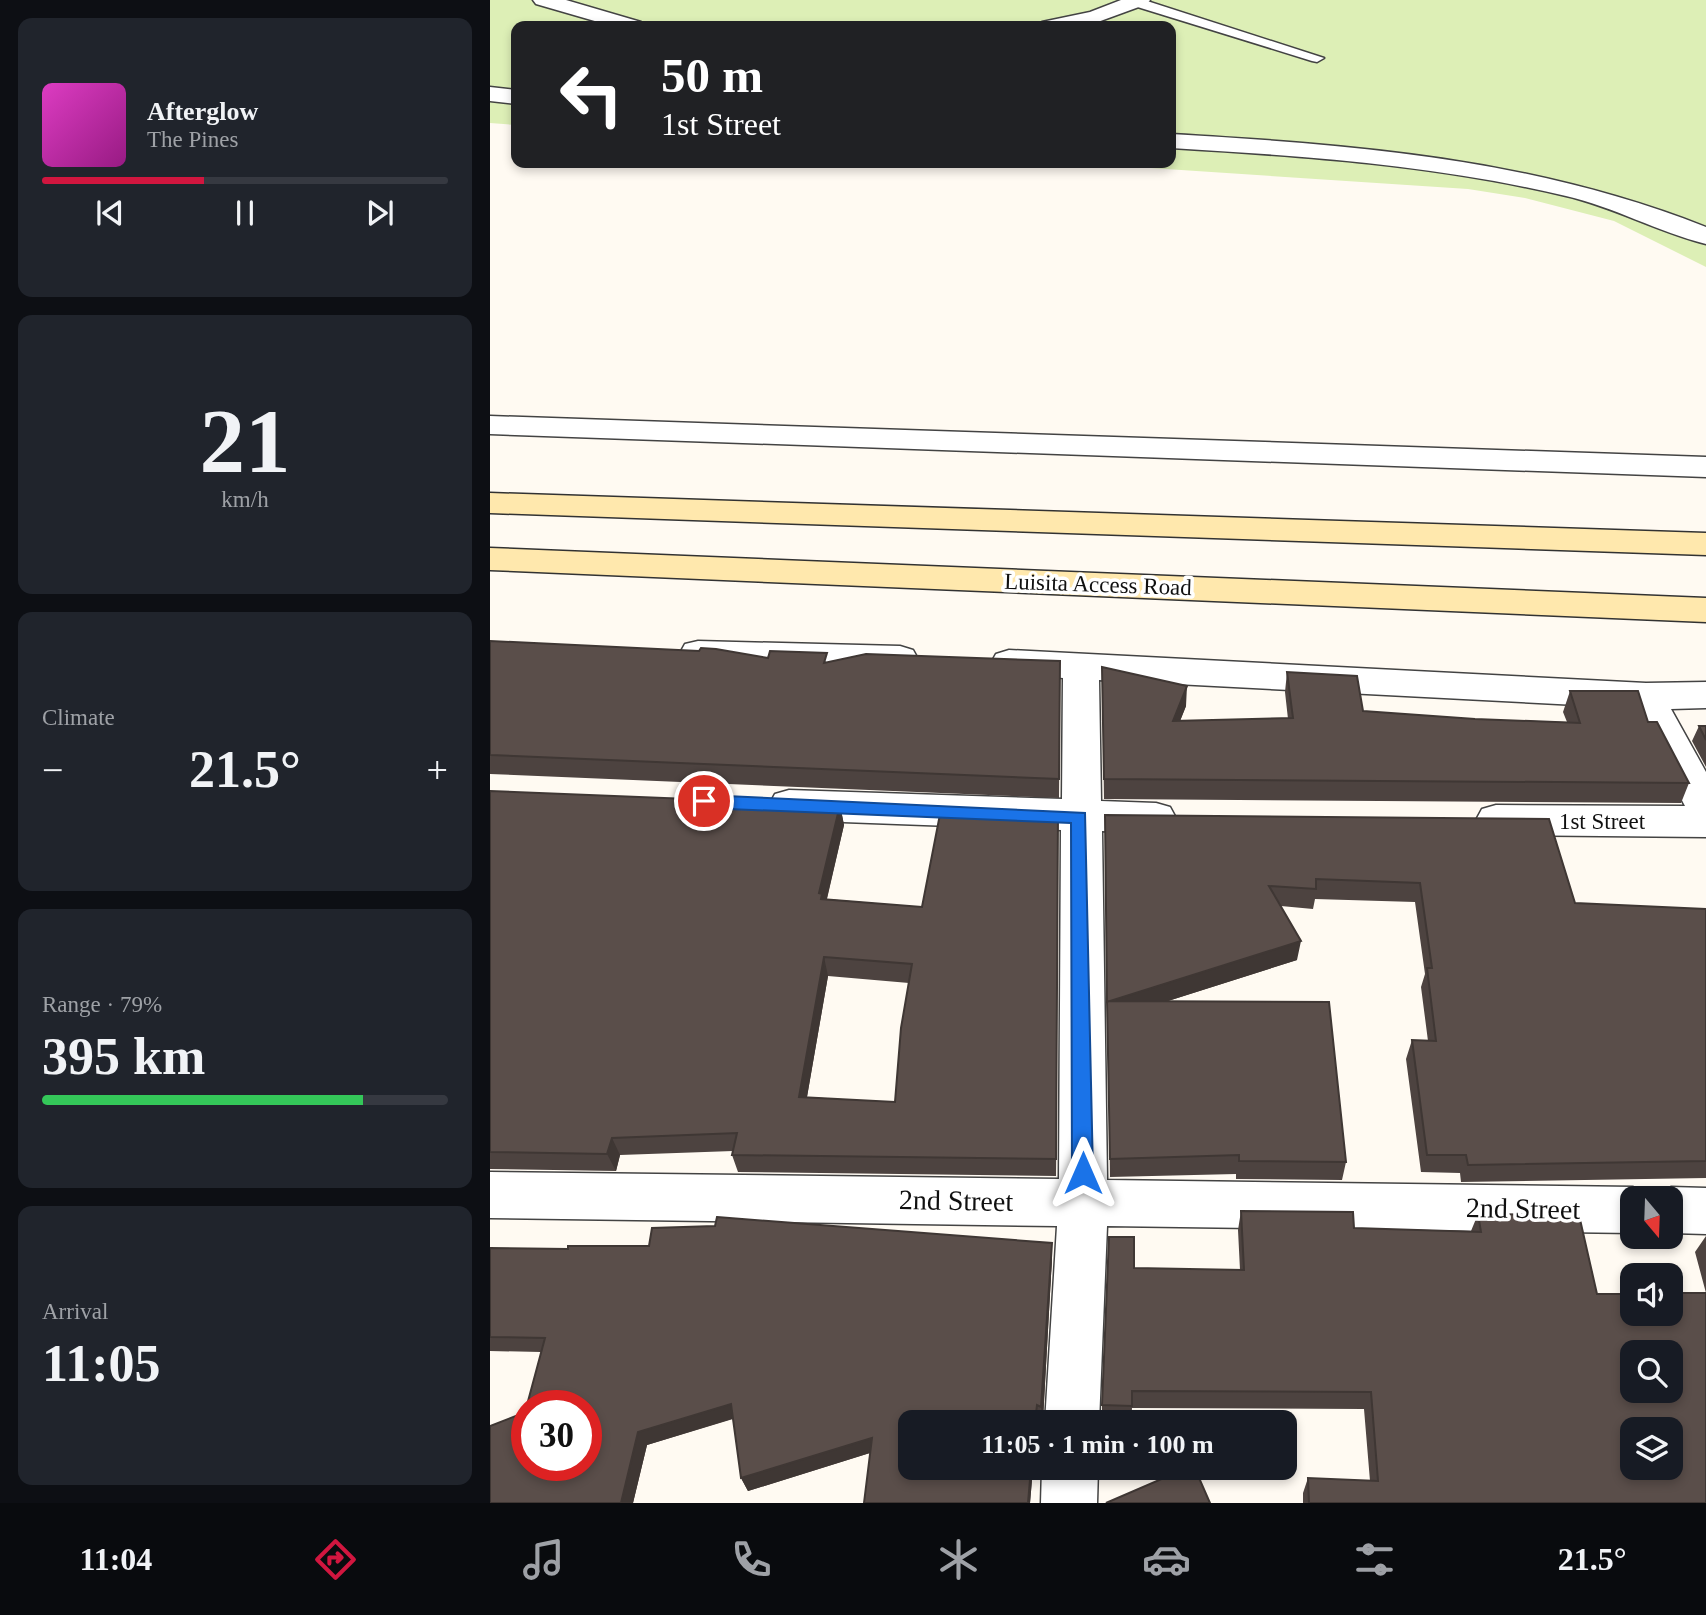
<!DOCTYPE html>
<html lang="en">
<head>
<meta charset="utf-8">
<style>
	body { margin:0; font-family:"Times New Roman",serif; background:#20242c; color:#f1f3f6; height:100vh; display:flex; flex-direction:column; font-size:26px; white-space:nowrap }
	* { box-sizing:border-box; margin:0 }
	p { font-size:23px; color:#9ea1a6 }
	.icon { flex:none; width:38px; height:38px; fill:none; stroke:currentColor; stroke-width:2; stroke-linecap:round; stroke-linejoin:round }
	.map { position:relative; flex:1; overflow:hidden }
	.panel { display:flex; flex-direction:column; gap:18px; padding:18px; background:#0d0f14; width:490px }
	.panel>* { flex:none }
	.guide { position:absolute; left:21px; top:21px; width:665px; height:147px; border-radius:14px; box-shadow:0 4px 10px #0003; background:#202124; color:#fff; overflow:hidden }
	.needle { width:46px; rotate:161deg }
	.buttons { position:absolute; left:1130px; top:1186px; display:grid; gap:14px }
	.buttons a { display:grid; place-items:center; width:63px; height:63px; border-radius:14px; background:#171b24; box-shadow:0 4px 10px #0003; font-size:35px }
	.speed { position:absolute; left:21px; top:1390px; display:flex; gap:14px; font-size:35px; font-weight:700; text-align:center }
	.speed>* { display:grid; place-content:center; width:91px; height:91px; border-radius:50%; background:#171b24; box-shadow:0 4px 10px #0003; line-height:1 }
	.speed .limit { border:10px solid #d22; background:#fff; color:#111 }
	.pin { position:absolute; display:grid; place-items:center; width:60px; height:60px; color:#fff; margin:-30px; border:4px solid #fff; border-radius:50%; box-shadow:0 2px 7px #0007 }
	.me { position:absolute; width:77px; margin:-38px; rotate:0deg; stroke-linejoin:round; filter:drop-shadow(0 0 5px #0008) }
	.turn { display:flex; align-items:center; gap:24px; height:147px; padding:0 35px; font-size:32px }
	.turn .icon { width:91px; height:91px; stroke-width:2.5 }
	.turn b { display:block; font-size:49px; line-height:60px }
	.big { font-size:52px; font-weight:700; line-height:1.1 }
	.panel .tile { flex:1; display:flex; flex-direction:column; justify-content:center; gap:10px; min-width:0; padding:0 24px; border-radius:14px; background:#20242c }
	.panel .dial { align-items:center; gap:0 }
	.dial b { font-size:91px; line-height:1 }
	.song { display:flex; align-items:center; gap:21px }
	.cover { width:84px; height:84px; border-radius:10px; background:linear-gradient(135deg,hsl(310 70% 55%),hsl(310 70% 35%)) }
	.played { height:7px; border-radius:4px; background:linear-gradient(90deg,#d1163f 40%,#363941 40%) }
	.keys { display:flex; justify-content:space-around; direction:ltr }
	.heat { display:flex; justify-content:space-between; align-items:center; font-size:38px; direction:ltr }
	.charge { height:10px; border-radius:5px; background:linear-gradient(90deg,#34c759 79%,#363941 0) }
	.trip { position:absolute; left:408px; top:1410px; width:399px; height:70px; border-radius:14px; background:#171b24; box-shadow:0 4px 10px #0003; font-weight:700; line-height:70px; text-align:center }
	.dock { display:flex; height:112px; justify-content:space-around; align-items:center; background:#090b0e; color:#9ea1a6 }
	.dock .icon { width:49px; height:49px }
	.dock .active { color:#d1163f }
	.dock b { font-size:32px; color:#f1f3f6 }
	main { display:flex; flex:1; min-height:0 }
	.map>svg:first-child { display:block }
</style>
</head>
<body>
<main>
<section class="panel">
<div class="tile">
<div class="song"><i class="cover"></i><div><b>Afterglow</b><p>The Pines</p></div></div>
<div class="played"></div>
<div class="keys"><svg class="icon" aria-label="previous" viewBox="0 0 24 24"><path d="M18 5L8 12l10 7zM5 5v14"/></svg><svg class="icon" aria-label="pause" viewBox="0 0 24 24"><path d="M8 5v14M16 5v14"/></svg><svg class="icon" aria-label="next" viewBox="0 0 24 24"><path d="M6 5l10 7-10 7zM19 5v14"/></svg></div>
</div>
<div class="tile dial"><b>21</b><p>km/h</p></div>
<div class="tile"><p>Climate</p>
<div class="heat"><a>−</a><b class="big">21.5°</b><a>+</a></div>
</div>
<div class="tile"><p>Range · 79%</p><b class="big">395 km</b><div class="charge"></div></div>
<div class="tile"><p>Arrival</p><b class="big">11:05</b></div>
</section>
<div class="map">
<svg width="1216" height="1503" viewBox="0 0 1216 1503">
	<rect width="100%" height="100%" fill="#fffaf2"/>
	<path fill="#ddefb6" d="M 0,0 L 1216,0 L 1216,267 L 1124,221 L 1035,198 L 978,189 L 585,163 L 681,163 L 681,26 L 26,26 L 26,125 L 0,123 Z"/>
	<g fill="none" stroke-linecap="round" stroke-linejoin="round">
		<g stroke="#434343" stroke-width="3">
			<path id="service" d="M 640,0 L 654,0 L 834,58 L 827,62 L 822,61 L 641,5 Z"/>
		</g>
		<g stroke="#434343" stroke-width="3">
			<path id="minor" d="M 43,0 L 76,0 L 151,22 L 155,26 L 122,26 L 46,4 Z
				M 631,0 L 660,0 L 657,4 L 605,23 L 548,26 L 552,22 L 600,12 Z
				M 0,87 L 26,90 L 26,104 L 0,101 Z
				M 681,134 C 866,145 1041,158 1216,227 L 1216,244 C 1168,232 1124,207 1076,196 C 946,165 814,156 681,148 Z
				M 0,416 L 1216,457 L 1216,477 L 0,434 Z
				M 208,641 L 410,646 L 423,650 L 428,659 L 423,668 L 410,672 L 208,665 L 195,662 L 190,653 L 195,644 Z
				M 519,650 L 1156,683 L 1216,682 L 1216,708 L 1181,709 L 1216,772 L 1216,837 L 1006,835 L 992,831 L 986,820 L 992,809 L 1006,805 L 1195,806 L 1144,708 L 609,680 L 611,801 L 666,803 L 680,807 L 686,818 L 680,829 L 666,833 L 612,831 L 617,1180 L 1143,1187 L 1162,1197 L 1181,1187 L 1216,1188 L 1216,1234 L 1181,1233 L 1181,1199 L 1143,1199 L 1143,1233 L 617,1226 L 609,1423 L 555,1423 L 567,1226 L 0,1218 L 0,1172 L 569,1179 L 571,830 L 299,820 L 285,816 L 279,805 L 285,794 L 299,790 L 572,799 L 573,678 L 506,672 L 501,663 L 506,654 Z
				M 552,1468 L 608,1468 L 607,1503 L 551,1503 Z"/>
		</g>
		<g stroke="#323232" stroke-width="3">
			<path id="secondary" d="M 0,493 L 1216,533 L 1216,555 L 0,513 Z
				M 0,548 L 1216,598 L 1216,622 L 0,570 Z"/>
		</g>
		<use href="#service" fill="#fff" fill-rule="evenodd"/>
		<use href="#minor" fill="#fff" fill-rule="evenodd"/>
		<use href="#secondary" fill="#ffe8ad" fill-rule="evenodd"/>
	</g>
	<path fill="#4d4340" fill-rule="evenodd" d="M 0,641 L 338,662 L 570,681 L 569,798 L 0,774 Z
		M 612,667 L 696,706 L 690,721 L 798,719 L 795,692 L 797,672 L 873,711 L 985,719 L 1077,722 L 1073,712 L 1080,691 L 1158,722 L 1199,783 L 1191,803 L 614,799 Z
		M 1209,726 L 1216,726 L 1216,767 L 1202,741 Z
		M 0,791 L 350,805 L 354,825 L 337,899 L 432,907 L 568,814 L 566,1176 L 248,1172 L 242,1155 L 243,1151 L 130,1155 L 126,1171 L 0,1169 ZM 338,976 L 419,983 L 405,1102 L 317,1097 Z
		M 615,815 L 1085,903 L 1216,909 L 1216,1178 L 971,1182 L 970,1173 L 931,1172 L 916,1059 L 922,1040 L 938,1041 L 931,987 L 935,974 L 925,902 L 825,899 L 823,909 L 791,906 L 807,960 L 678,1001 L 856,1162 L 852,1180 L 746,1179 L 746,1174 L 620,1177 Z
		M 751,1211 L 864,1228 L 981,1231 L 988,1214 L 1107,1294 L 1216,1293 L 1205,1252 L 1216,1236 L 1216,1503 L 813,1503 L 813,1493 L 818,1478 L 880,1481 L 874,1409 L 642,1408 L 641,1423 L 612,1422 L 612,1405 L 644,1268 L 750,1270 L 748,1230 Z
		M 0,1248 L 562,1258 L 553,1420 L 548,1419 L 547,1423 L 420,1423 L 543,1468 L 540,1503 L 374,1503 L 380,1453 L 258,1491 L 251,1478 L 243,1419 L 157,1445 L 143,1503 L 0,1503 L 36,1412 L 51,1352 L 0,1351 Z"/>
	<path fill="#3f3734" d="M 697,686 L 696,706 L 682,741 L 683,721 Z
		M 350,805 L 354,825 L 335,906 L 329,893 Z
		M 568,814 L 568,834 L 566,1176 L 566,1159 Z
		M 811,941 L 807,960 L 618,1020 L 618,1002 Z
		M 334,957 L 338,976 L 314,1114 L 309,1097 Z
		M 122,1138 L 130,1155 L 126,1171 L 117,1154 Z
		M 562,1243 L 562,1258 L 553,1420 L 551,1407 Z
		M 241,1404 L 248,1417 L 157,1445 L 143,1503 L 131,1503 L 148,1432 Z
		M 547,1405 L 547,1423 L 545,1423 Z
		M 382,1438 L 386,1451 L 258,1491 L 251,1478 Z
		M 541,1468 L 543,1468 L 540,1503 L 538,1503 Z"/>
	<path fill="#5a4e4a" stroke="#3f3734" stroke-width="2" fill-rule="evenodd" d="M 0,641 L 209,651 L 211,648 L 226,649 L 278,658 L 280,651 L 337,653 L 334,663 L 376,654 L 570,661 L 569,779 L 0,755 Z
		M 612,667 L 697,686 L 683,721 L 803,718 L 797,672 L 867,676 L 873,711 L 985,719 L 1090,723 L 1080,691 L 1148,691 L 1158,722 L 1167,722 L 1199,783 L 614,779 Z
		M 1209,726 L 1216,726 L 1216,740 Z
		M 0,791 L 350,805 L 329,893 L 332,894 L 331,899 L 432,907 L 451,809 L 568,814 L 566,1159 L 242,1155 L 247,1133 L 122,1138 L 117,1154 L 0,1152 ZM 334,957 L 422,964 L 411,1028 L 405,1102 L 309,1097 Z
		M 615,815 L 1059,819 L 1085,903 L 1216,909 L 1216,1161 L 978,1165 L 976,1155 L 937,1155 L 922,1040 L 946,1041 L 937,968 L 942,968 L 930,883 L 826,879 L 826,889 L 779,886 L 811,941 L 617,1002 Z
		M 617,1001 L 839,1002 L 856,1162 L 749,1161 L 749,1155 L 620,1159 Z
		M 751,1211 L 863,1212 L 864,1228 L 991,1232 L 988,1214 L 1089,1215 L 1107,1294 L 1143,1294 L 1143,1314 L 1181,1314 L 1181,1293 L 1216,1293 L 1216,1503 L 819,1503 L 818,1478 L 888,1481 L 881,1392 L 642,1391 L 642,1406 L 612,1405 L 619,1237 L 644,1237 L 644,1268 L 754,1270 ZM 1143,1353 L 1181,1353 L 1181,1391 L 1143,1391 ZM 1143,1430 L 1181,1430 L 1181,1468 L 1143,1468 Z
		M 227,1217 L 562,1243 L 551,1407 L 547,1405 L 545,1423 L 420,1423 L 420,1468 L 541,1468 L 538,1503 L 374,1503 L 382,1438 L 251,1478 L 241,1404 L 148,1432 L 131,1503 L 0,1503 L 0,1426 L 36,1412 L 37,1408 L 37,1465 L 96,1465 L 96,1405 L 37,1405 L 55,1338 L 0,1337 L 0,1248 L 78,1249 L 78,1246 L 159,1246 L 162,1228 L 225,1226 Z
		M 690,1471 L 706,1471 L 720,1503 L 616,1503 Z"/>
	<path fill="#1a73e8" stroke="#114b97" stroke-width="2" d="M 214,795 L 595,813 L 603,1173 L 600,1180 L 593,1183 L 585,1180 L 582,1173 L 581,823 L 214,808 L 206,801 Z"/>
	<g text-anchor="middle" stroke-width="7" stroke-linejoin="round" paint-order="stroke">
		<g font-size="23" fill="#101010" stroke="#fff">
			<text transform="translate(608 584) rotate(2)" y="8">Luisita Access Road</text>
			<text x="1112" y="829">1st Street</text>
		</g>
		<g font-size="28" fill="#101010" stroke="#fff">
			<text transform="translate(466 1200) rotate(1)" y="10">2nd Street</text>
			<text transform="translate(1033 1208) rotate(1)" y="10">2nd Street</text>
		</g>
	</g>
</svg>
<div class="buttons">
<a><svg class="needle" viewBox="-14 -14 28 28"><path d="M0-13l5 13h-10z" fill="#e53935"/><path d="M0 13l5-13h-10z" fill="#9ea1a6"/></svg></a>
<a><svg class="icon" aria-label="sound" viewBox="0 0 24 24"><path d="M4 9h4l5-4v14l-5-4H4zM17 9q2 3 0 6"/></svg></a>
<a><svg class="icon" aria-label="search" viewBox="0 0 24 24"><circle cx="10" cy="10" r="6"/><path d="M15 15l6 6"/></svg></a>
<a><svg class="icon" aria-label="layers" viewBox="0 0 24 24"><path d="M12 4l9 5-9 5-9-5zM3 14l9 5 9-5"/></svg></a>
</div>
<div class="speed"><div class="limit">30</div></div>
<div class="pin" style="left:214px;top:801px;background:#d93025"><svg class="icon" aria-label="arrive" viewBox="0 0 24 24"><path d="M6 21V4h12l-3 4 3 4H6"/></svg></div>
<svg class="me" style="left:593px;top:1173px" viewBox="-20 -20 40 40"><path d="M0-17L14 15 0 8-14 15z" fill="#1a73e8" stroke="#fff" stroke-width="4"/></svg>
<div class="trip">11:05 · 1 min · 100 m</div>
<div class="guide">
<div class="turn"><svg class="icon" aria-label="left" viewBox="0 0 24 24"><path d="M17 20v-9H6M10 6l-5 5 5 5"/></svg><div><b>50 m</b>1st Street</div></div>
</div>
</div>
</main>
<nav class="dock">
<b>11:04</b>
<svg class="icon active" aria-label="directions" viewBox="0 0 24 24"><path d="M12 3l9 9-9 9-9-9zM9 14v-3h6M13 9l2 2-2 2"/></svg>
<svg class="icon" aria-label="music" viewBox="0 0 24 24"><path d="M9 18V5l10-2v13"/><circle cx="6" cy="18" r="3"/><circle cx="16" cy="16" r="3"/></svg>
<svg class="icon" aria-label="phone" viewBox="0 0 24 24"><path d="M5 4h4l2 5-3 2q2 4 5 5l2-3 5 2v4C11 20 4 13 5 4z"/></svg>
<svg class="icon" aria-label="climate" viewBox="0 0 24 24"><path d="M12 3v18M4 7l16 10M4 17L20 7"/></svg>
<svg class="icon" aria-label="car" viewBox="0 0 24 24"><path d="M5 17H2v-5l4-1 3-4h7l3 4 3 1v5h-3M9 17h6M6 11h13"/><circle cx="7" cy="17" r="2"/><circle cx="17" cy="17" r="2"/></svg>
<svg class="icon" aria-label="filters" viewBox="0 0 24 24"><path d="M4 7h16M4 17h16"/><circle cx="9" cy="7" r="2"/><circle cx="15" cy="17" r="2"/></svg>
<b>21.5°</b>
</nav>
</body>
</html>
